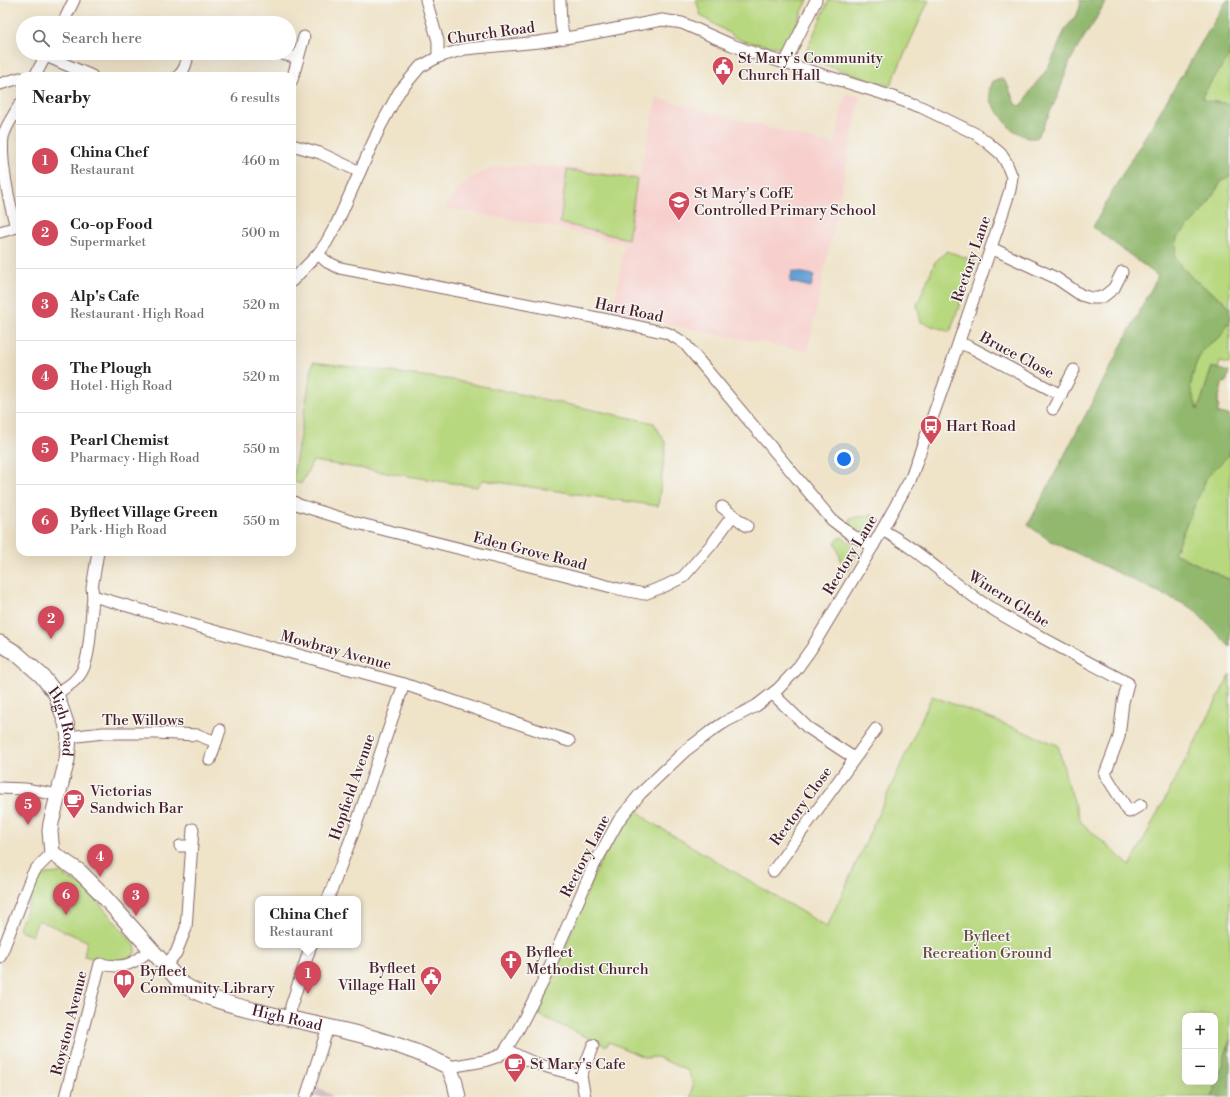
<!DOCTYPE html>
<meta charset="utf-8">
<style>
:root{--surface:#fff;--page:#f6f6f6;--text:#202124;--muted:#757577;--line:#e0e0e0;--accent:#d1495b}
body{margin:0;font-family:"Libre Bodoni",serif;background:var(--page);color:var(--text)}
.controls{position:absolute;right:12px;bottom:12px;display:grid;overflow:hidden;border-radius:8px;box-shadow:0 4px 16px #0002}
.controls button{width:36px;height:36px;display:grid;place-items:center;padding:0;border:0;border-bottom:1px solid var(--line);background:var(--surface);color:var(--text);font:20px sans-serif}
.you{position:absolute;left:844px;top:459px;width:14px;height:14px;margin:-10px;border:3px solid #fff;border-radius:50%;background:#1a73e8;box-shadow:0 0 0 6px #1a73e833}
.badge{display:grid;place-items:center;width:26px;height:26px;border-radius:50%;background:var(--accent);color:#fff;font-size:13px;font-weight:700}
.pin{position:absolute;translate:-50% -33px;filter:drop-shadow(0 1px 2px #0008)}
.pin::after{content:'';position:absolute;top:21px;width:14px;height:12px;background:inherit;clip-path:polygon(0 0,100% 0,50% 100%)}
.popup{position:absolute;left:255px;top:896px;width:106px;height:52px;box-sizing:border-box;display:grid;place-content:center;border-radius:8px;background:var(--surface);filter:drop-shadow(0 1px 3px #0005);font-size:13px;white-space:nowrap;color:var(--muted)}
.popup b{font-size:15px;color:var(--text)}
.popup::after{content:'';position:absolute;left:50%;top:100%;margin-left:-8px;border:8px solid transparent;border-top-color:var(--surface)}
.list{margin:0;padding:0;list-style:none}
h2{display:flex;justify-content:space-between;align-items:center;height:52px;margin:0;padding:0 16px;font-size:17px}
h2 small{font-size:13px;font-weight:400;color:var(--muted)}
.list li{display:grid;grid-template-columns:26px 1fr auto;gap:12px;align-items:center;box-sizing:border-box;height:72px;padding:0 16px;border-top:1px solid var(--line)}
.list b{display:block;font-size:15px;white-space:nowrap}
.list p{margin:0;font-size:13px;white-space:nowrap;color:var(--muted)}
.list em{font-size:13px;font-style:normal;color:var(--muted)}
.icon{flex:none;width:22px;height:22px;fill:none;stroke:currentColor;stroke-width:2;stroke-linecap:round;stroke-linejoin:round}
.map{position:relative;flex:none;width:1230px;height:1097px;overflow:hidden}
.search{position:absolute;background:var(--surface);box-shadow:0 4px 16px #0002;left:16px;top:16px;width:280px;height:44px;display:flex;align-items:center;gap:10px;box-sizing:border-box;padding:0 14px;border-radius:22px;color:var(--muted);font-size:15px}
.panel{position:absolute;background:var(--surface);box-shadow:0 4px 16px #0002;left:16px;top:72px;width:280px;height:484px;border-radius:12px}
.map>svg:first-child{display:block}
.built{fill:#f7d0cd}
.industrial{fill:#d2bec3}
.green{fill:#b8d87f;stroke:#817c55;fill-rule:evenodd}
.forest{fill:#92b86e;stroke:#6e6c4c}
.water{fill:#63a0d4;stroke:#566080}
.lines{fill:none;stroke-linecap:round;stroke-linejoin:round}
.street-casing{stroke:#846462;stroke-width:13}
.secondary-casing{stroke:#846462;stroke-width:17}
.street{stroke:#fff;stroke-width:11}
.secondary{stroke:#fff;stroke-width:15}
.labels{text-anchor:middle;stroke-width:3;stroke-linejoin:round;paint-order:stroke}
.street-label{font-size:15px;fill:#4a1f2b;stroke:#f6f6f2}
.poi-label{font-size:15px;fill:#4a1f2b;stroke:#f6f6f2;text-anchor:start}
.park-label{font-size:15px;fill:#664d40;stroke:#f6f6f2}
</style>
<div class="map">
<svg width="1230" height="1097" viewBox="0 0 1230 1097">
<rect width="100%" height="100%" fill="#f6f6f2"/>
<filter id="ink" filterUnits="userSpaceOnUse"><feTurbulence type="fractalNoise" baseFrequency=".025" numOctaves="2"/><feDisplacementMap in="SourceGraphic" scale="8" xChannelSelector="R" yChannelSelector="G"/><feConvolveMatrix kernelMatrix="1 2 1 2 8 2 1 2 1" color-interpolation-filters="sRGB"/></filter>
<filter id="wash" filterUnits="userSpaceOnUse"><feTurbulence type="fractalNoise" baseFrequency=".012" numOctaves="4" result="noise"/><feDisplacementMap in="SourceGraphic" scale="16" xChannelSelector="R" yChannelSelector="G"/><feGaussianBlur stdDeviation="0.9" result="paint"/><feColorMatrix in="noise" values="0 0 0 0 0 0 0 0 0 0 0 0 0 0 0 0 0 1.4 0 .05"/><feComposite in="paint" operator="in"/></filter>
<g filter="url(#wash)">
<rect width="100%" height="100%" fill="#efe3c8"/>
<path class="built" d="M846 93 860 97 808 351 705 332 611 311 615 301 624 244 558 228 445 208 456 191 470 178 498 166 564 167 639 176 657 98 834 145Z"/>
<path class="industrial" d="M318 1087 334 1097H314Z"/>
<g class="green">
<path d="M696 0H808L784 48 742 41 701 16Z"/>
<path d="M829 0H929L890 86 803 58Z"/>
<path d="M1230 55V104L1207 101 1202 97 1205 91Z"/>
<path d="M567 170 637 179 628 239 560 223Z"/>
<path d="M1230 175V309L1224 301 1193 279 1180 265 1175 257 1177 238 1209 202 1221 182Z"/>
<path d="M947 251 975 261 950 332 921 322 917 305 935 262Z"/>
<path d="M1227 322 1230 324V361L1229 364 1220 362 1218 369 1212 367 1198 411 1190 387 1195 366 1202 351 1209 344 1219 338 1224 331Z"/>
<path d="M313 362 454 380 654 423 666 444 658 506 483 480 477 487 313 461 301 484 292 481Z"/>
<path d="M1230 449V580L1174 553 1207 477 1229 455Z"/>
<path d="M873 515 876 521C873 529 871 533 862 534L851 528 850 518Z"/>
<path d="M841 537C861 549 859 552 848 571L845 572 835 542Z"/>
<path d="M1230 674V1040L1212 1097H691L693 1084 688 1071 657 1057 646 1058 609 1042 606 1046 535 1013 556 971 592 880 605 853 634 807 649 821 827 927 932 696 1058 745 1066 777 1081 822 1130 866C1163 801 1198 739 1230 674ZM1185 1016H1215V1082H1185Z"/>
<path d="M60 873 87 889 135 945 136 951 132 957C115 963 101 960 84 956L87 941 38 920 32 936 18 930 27 909 37 878 48 874Z"/>
</g>
<g class="forest">
<path d="M1080 0H1106L1092 26 1084 37 1070 61 1058 95 1042 129 1036 138H1027L1010 128 992 103 989 91 993 81 1002 79 1007 83 1015 104 1020 106C1027 101 1027 96 1032 89 1035 83 1041 78 1045 72 1054 59 1058 44 1065 30 1070 21 1083 11 1080 0Z"/>
<path d="M1227 0H1230V55L1205 91 1202 97 1207 101 1230 104V175L1221 182 1203 211 1177 238 1175 257 1180 265 1193 279 1224 301 1230 309V324L1227 323 1224 331 1219 338 1209 344 1202 351 1195 366 1190 387 1198 410 1212 367 1229 372 1226 383 1223 382 1217 405 1219 406 1217 413 1230 415V449L1229 455 1207 477 1174 553 1230 580V647L1192 608 1049 540 1028 525 1158 276 1093 227 1113 190Z"/>
<path d="M1230 1040V1097H1212Z"/>
</g>
<path class="water" d="M792 271 814 275 811 287 790 282Z"/>
</g>
<g filter="url(#ink)">
<g class="lines">
<g class="street-casing">
<g id="street">
<path d="M426 0 438 41V57"/>
<path d="M560 0 561 24 564 38"/>
<path d="M63 23 74 0"/>
<path d="M285 55 298 58"/>
<path d="M46 56 92 76"/>
<path d="M785 63 816 0"/>
<path d="M35 76 47 53"/>
<path d="M178 76C185 71 187 62 188 53"/>
<path d="M292 80 304 37"/>
<path d="M0 84 20 78"/>
<path d="M292 145 320 153 360 172"/>
<path d="M16 227C9 201 0 164 3 137 6 125 15 114 20 104"/>
<path d="M0 232 20 226"/>
<path d="M991 248 1056 278 1081 295 1091 298H1098L1104 296 1114 288 1122 272"/>
<path d="M318 254 327 262 340 268 618 322 667 333 678 339 685 344 832 520 853 536 873 546"/>
<path d="M292 281 318 254 326 243 337 223 380 127 399 92 420 67 438 57 465 49 539 42 584 35 662 20 682 23 732 45 759 55 884 94 921 107 976 134 988 143 1001 154 1006 162 1012 177 1010 190 1001 218 954 356 911 478 873 546 811 649 796 670 778 689 756 706 725 722 710 732 685 751 640 794 619 820 593 867 543 982 518 1030 506 1049 503 1053 496 1057 484 1061 449 1067"/>
<path d="M959 343 970 347 1061 395"/>
<path d="M1053 409 1074 370"/>
<path d="M292 501 299 505 357 523 554 572 619 589 644 594 665 586 683 577 712 544 733 515"/>
<path d="M722 507 747 526"/>
<path d="M882 530C920 550 950 582 986 605 1032 634 1081 658 1128 683L1123 702 1119 737 1105 774 1129 812 1141 805"/>
<path d="M93 596 270 647 404 684 569 741"/>
<path d="M56 694C66 687 78 681 83 669 91 653 91 615 93 596L92 588 98 552"/>
<path d="M773 694 807 727 854 758"/>
<path d="M69 737 103 733H155L198 735 216 742"/>
<path d="M210 760 220 730"/>
<path d="M0 788 25 789 59 795"/>
<path d="M180 846H192"/>
<path d="M773 871 876 729"/>
<path d="M328 899 355 828 404 684"/>
<path d="M0 957 32 875 36 869 52 853"/>
<path d="M165 966 176 953 186 928 193 829"/>
<path d="M290 1019 291 1006 311 945"/>
<path d="M506 1049C530 1064 554 1069 581 1076"/>
<path d="M65 1097 100 964C124 969 133 965 151 949"/>
<path d="M306 1097 328 1027"/>
<path d="M585 1097 581 1076 593 1045"/>
</g>
</g>
<g class="secondary-casing">
<g id="secondary">
<path id="s1" d="M0 643 16 653 42 676 56 694 66 723 69 737 67 760 51 823 50 831 52 853 80 872 99 891 182 984C208 1000 236 1006 265 1013 327 1028 393 1037 449 1067L455 1083 458 1097"/>
</g>
</g>
<use href="#street" class="street"/>
<use href="#secondary" class="secondary"/>
</g>
</g>
<defs>
<g id="civic-pin" transform="scale(1.15)"><path d="M0 17L-7.5 6A9.5 9.5 0 1 1 7.5 6Z" fill="#d1495b" stroke="#f6f6f2"/><path d="M-.6-6.5H3V-4.5H.6V-3L4-1V1h2V6H-6V1h2V-1L-.6-3ZM-1.2 2.5V6h2.4V2.5Z" fill="#fff"/></g>
<g id="school-pin" transform="scale(1.15)"><path d="M0 17L-7.5 6A9.5 9.5 0 1 1 7.5 6Z" fill="#d1495b" stroke="#f6f6f2"/><path d="M0-5L7-2L0 1L-7-2ZM-4 1L0 2.5L4 1V4Q0 6-4 4Z" fill="#fff"/></g>
<g id="bus-pin" transform="scale(1.15)"><path d="M0 17L-7.5 6A9.5 9.5 0 1 1 7.5 6Z" fill="#d1495b" stroke="#f6f6f2"/><path d="M-5-6H5V4H4V6H2V4H-2V6H-4V4H-5ZM-3.5-4V0h7V-4ZM-3.5 1.2v1.5H-2V1.2ZM2 1.2v1.5H3.5V1.2Z" fill="#fff"/></g>
<g id="cafe-pin" transform="scale(1.15)"><path d="M0 17L-7.5 6A9.5 9.5 0 1 1 7.5 6Z" fill="#d1495b" stroke="#f6f6f2"/><path d="M-5.5-4.5H6V0H3Q3 3.5 0 3.5H-2.5Q-5.5 3.5-5.5 0ZM3-3.2v2h1.7v-2ZM-6 4.5H4V6H-6Z" fill="#fff"/></g>
<g id="church-pin" transform="scale(1.15)"><path d="M0 17L-7.5 6A9.5 9.5 0 1 1 7.5 6Z" fill="#d1495b" stroke="#f6f6f2"/><path d="M-1.2-6h2.4v3.5h3.3v2.4h-3.3V6h-2.4V-.1h-3.3v-2.4h3.3Z" fill="#fff"/></g>
<g id="library-pin" transform="scale(1.15)"><path d="M0 17L-7.5 6A9.5 9.5 0 1 1 7.5 6Z" fill="#d1495b" stroke="#f6f6f2"/><path d="M-6-4Q-3-5.5-.7-3.5V5Q-3 3-6 4ZM6-4Q3-5.5 .7-3.5V5Q3 3 6 4Z" fill="#fff"/></g>
</defs>
<g fill-rule="evenodd">
<use href="#civic-pin" x="723" y="67"/>
<use href="#school-pin" x="679" y="202"/>
<use href="#bus-pin" x="931" y="426"/>
<use href="#cafe-pin" x="74" y="800"/>
<use href="#church-pin" x="511" y="961"/>
<use href="#civic-pin" x="431" y="977"/>
<use href="#library-pin" x="124" y="980"/>
<use href="#cafe-pin" x="515" y="1064"/>
</g>
<g class="labels">
<g class="street-label">
<text transform="translate(491 33) rotate(-8)" y="5">Church Road</text>
<text transform="translate(971 259) rotate(-71)" y="5">Rectory Lane</text>
<text transform="translate(629 310) rotate(12)" y="5">Hart Road</text>
<text transform="translate(1017 355) rotate(28)" y="5">Bruce Close</text>
<text transform="translate(530 551) rotate(14)" y="5">Eden Grove Road</text>
<text transform="translate(850 555) rotate(-59)" y="5">Rectory Lane</text>
<text transform="translate(1009 599) rotate(32)" y="5">Winern Glebe</text>
<text transform="translate(336 650) rotate(15)" y="5">Mowbray Avenue</text>
<text x="143" y="725">The Willows</text>
<text dy="5" stroke="none"><textPath href="#s1" startOffset="105">High Road</textPath></text>
<text transform="translate(352 787) rotate(-71)" y="5">Hopfield Avenue</text>
<text transform="translate(801 806) rotate(-54)" y="5">Rectory Close</text>
<text transform="translate(585 856) rotate(-63)" y="5">Rectory Lane</text>
<text dy="5" stroke="none"><textPath href="#s1" startOffset="536">High Road</textPath></text>
<text transform="translate(69 1023) rotate(-76)" y="5">Royston Avenue</text>
</g>
<g class="poi-label">
<text x="738" y="63">St Mary's Community<tspan x="738" dy="17">Church Hall</tspan></text>
<text x="694" y="198">St Mary's CofE<tspan x="694" dy="17">Controlled Primary School</tspan></text>
<text x="946" y="431">Hart Road</text>
<text x="90" y="796">Victorias<tspan x="90" dy="17">Sandwich Bar</tspan></text>
<text x="526" y="957">Byfleet<tspan x="526" dy="17">Methodist Church</tspan></text>
<text x="416" y="973" text-anchor="end">Byfleet<tspan x="416" dy="17">Village Hall</tspan></text>
<text x="140" y="976">Byfleet<tspan x="140" dy="17">Community Library</tspan></text>
<text x="530" y="1069">St Mary's Cafe</text>
</g>
<g class="park-label">
<text x="987" y="941">Byfleet<tspan x="987" dy="17">Recreation Ground</tspan></text>
</g>
</g>
</svg>
<div class="controls">
<button>+</button>
<button>−</button>
</div>
<div class="you"></div>
<div class="pin badge" style="left:308px;top:994px">1</div>
<div class="popup"><b>China Chef</b>Restaurant</div>
<div class="pin badge" style="left:51px;top:639px">2</div>
<div class="pin badge" style="left:136px;top:916px">3</div>
<div class="pin badge" style="left:100px;top:877px">4</div>
<div class="pin badge" style="left:28px;top:825px">5</div>
<div class="pin badge" style="left:66px;top:915px">6</div>
<div class="search"><svg class="icon" aria-label="search" viewBox="0 0 24 24"><circle cx="10" cy="10" r="6"/><path d="M15 15l6 6"/></svg>Search here</div>
<section class="panel">
<h2>Nearby<small>6 results</small></h2>
<ul class="list">
<li><span class="badge">1</span><div><b>China Chef</b><p>Restaurant</p></div><em>460 m</em></li>
<li><span class="badge">2</span><div><b>Co-op Food</b><p>Supermarket</p></div><em>500 m</em></li>
<li><span class="badge">3</span><div><b>Alp's Cafe</b><p>Restaurant · High Road</p></div><em>520 m</em></li>
<li><span class="badge">4</span><div><b>The Plough</b><p>Hotel · High Road</p></div><em>520 m</em></li>
<li><span class="badge">5</span><div><b>Pearl Chemist</b><p>Pharmacy · High Road</p></div><em>550 m</em></li>
<li><span class="badge">6</span><div><b>Byfleet Village Green</b><p>Park · High Road</p></div><em>550 m</em></li>
</ul>
</section>
</div>
